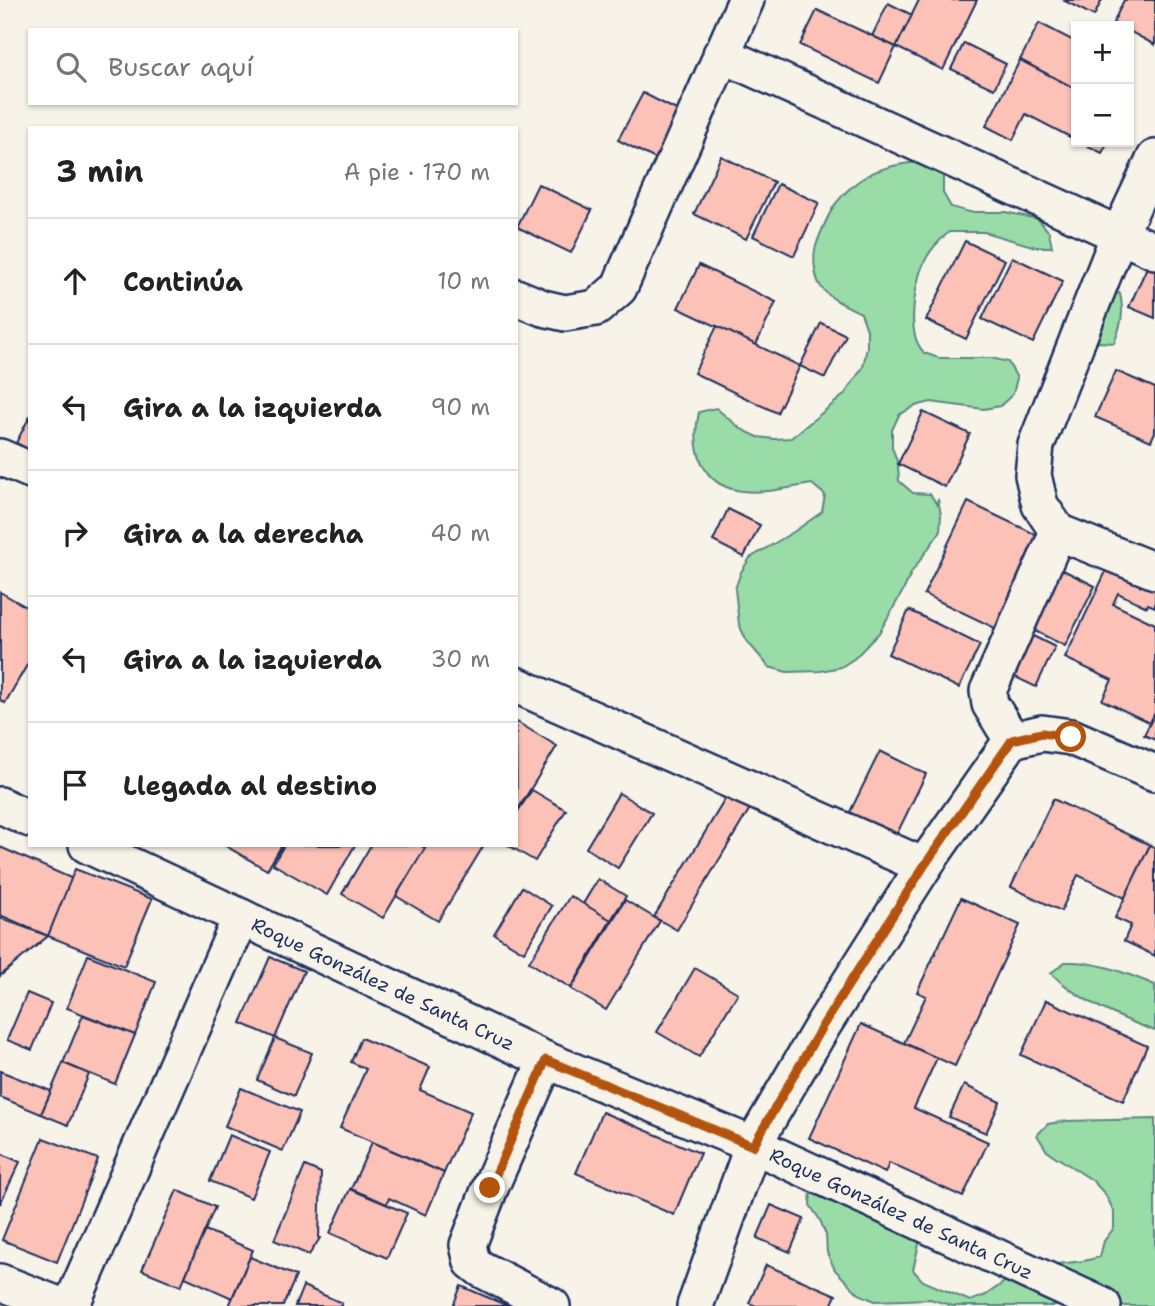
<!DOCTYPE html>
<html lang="es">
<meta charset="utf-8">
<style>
:root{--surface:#fff;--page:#f2f2f2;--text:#222;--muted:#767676;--line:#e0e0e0}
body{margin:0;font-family:"Shantell Sans",sans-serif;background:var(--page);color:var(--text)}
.controls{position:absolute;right:21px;top:21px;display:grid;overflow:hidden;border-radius:0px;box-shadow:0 2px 5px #0004}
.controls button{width:63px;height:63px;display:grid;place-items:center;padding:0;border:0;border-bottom:2px solid var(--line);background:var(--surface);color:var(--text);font:35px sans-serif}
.stop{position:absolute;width:21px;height:21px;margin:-16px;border:5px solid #b45309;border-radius:50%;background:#fff}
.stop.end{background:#b45309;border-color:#fff;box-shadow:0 2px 7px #0008}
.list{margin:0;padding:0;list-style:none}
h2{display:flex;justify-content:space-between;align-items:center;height:91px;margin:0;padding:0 28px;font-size:30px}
h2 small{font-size:23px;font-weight:400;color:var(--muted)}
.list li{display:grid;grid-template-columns:46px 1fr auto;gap:21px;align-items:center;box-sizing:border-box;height:126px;padding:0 28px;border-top:2px solid var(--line)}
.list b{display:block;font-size:26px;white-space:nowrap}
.list em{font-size:23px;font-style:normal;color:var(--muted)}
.icon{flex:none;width:38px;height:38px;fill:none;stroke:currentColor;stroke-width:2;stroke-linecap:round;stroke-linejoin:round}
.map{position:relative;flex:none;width:1155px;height:1306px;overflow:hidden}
.search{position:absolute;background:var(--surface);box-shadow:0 2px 5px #0004;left:28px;top:28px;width:490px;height:77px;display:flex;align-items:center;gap:18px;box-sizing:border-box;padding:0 24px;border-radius:0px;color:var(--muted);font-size:26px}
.panel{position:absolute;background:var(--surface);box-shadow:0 2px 5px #0004;left:28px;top:126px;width:490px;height:721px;border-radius:0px}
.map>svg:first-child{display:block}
.green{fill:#9adca7;stroke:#5a8682;stroke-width:2}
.building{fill:#fcc1b7;stroke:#1b2f5e;stroke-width:2}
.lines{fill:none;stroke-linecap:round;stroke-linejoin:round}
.minor-casing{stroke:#1b2f5e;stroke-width:40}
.minor{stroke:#f7f3e8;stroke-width:35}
.route{stroke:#b45309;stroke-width:9}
.labels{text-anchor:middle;stroke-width:7;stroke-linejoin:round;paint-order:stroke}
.street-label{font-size:19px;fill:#1b2f5e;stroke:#f7f3e8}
</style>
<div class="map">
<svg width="1155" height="1306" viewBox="0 0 1155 1306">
<rect width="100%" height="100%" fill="#f7f3e8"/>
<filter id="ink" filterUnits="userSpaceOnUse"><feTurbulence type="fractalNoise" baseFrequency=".0143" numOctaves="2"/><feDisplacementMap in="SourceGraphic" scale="14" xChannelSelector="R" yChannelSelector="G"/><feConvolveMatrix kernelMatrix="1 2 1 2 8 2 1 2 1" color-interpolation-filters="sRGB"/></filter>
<g filter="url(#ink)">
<g class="green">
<path d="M933 161 943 175V193L951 207 969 212H1005L1038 219 1049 232 1052 247H1036L984 232H949C941 239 932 247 927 257 916 275 909 318 916 339 917 343 921 349 924 353L939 358H991L1008 362 1017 378 1013 394 1000 406 984 409 931 402 915 406 899 415 892 430V447L898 464 899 481 913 493 930 494 937 504 938 499 941 515 940 532 911 573 904 589 879 633 855 658 841 667 821 671 787 672 769 667 746 640 739 624 735 589 741 572 750 558 795 531 822 512 825 495 812 484C790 487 765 494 742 491 700 486 691 447 699 412L716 408 741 429 758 437 774 439 791 438 844 395 863 367 867 347V330L861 313C847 306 831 300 821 287 815 278 813 261 815 250 817 240 830 210 837 202 844 193 856 182 865 177 884 165 911 162 933 161Z"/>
<path d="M1120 293C1124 313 1122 323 1114 343L1098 342 1096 345 1090 328 1103 297Z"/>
<path d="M1065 962C1099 961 1125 973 1155 985V1031C1118 1017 1079 1001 1051 973Z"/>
<path d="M1155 1119V1306H953L930 1299 875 1301 859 1294 835 1270 827 1253 826 1235 820 1220 810 1205 811 1188 921 1235 913 1270 923 1281 970 1301 986 1295 1014 1275 1030 1267 1084 1261 1100 1257 1104 1241 1114 1228V1211L1105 1194 1092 1180 1047 1151 1037 1135 1048 1124 1066 1121Z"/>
</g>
<g class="building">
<path d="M919 0H977L943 70 896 47Z"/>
<path d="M1063 0H1102L1094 16Z"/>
<path d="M1124 0H1155V45L1129 31V26H1119L1113 23Z"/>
<path d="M888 3 912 15 896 47 872 36Z"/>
<path d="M817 10 896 47 879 83 800 45Z"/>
<path d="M1039 23 1076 42V89L1020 60Z"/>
<path d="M964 43 1006 64 994 89 951 69Z"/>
<path d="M1020 60 1076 89V140L1026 114 1013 140 986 126Z"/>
<path d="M643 93 692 118 667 165 618 140Z"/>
<path d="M1080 142H1108L1102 153Z"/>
<path d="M721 156 774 182 746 239 694 214Z"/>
<path d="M538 184 592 210 571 253 517 227Z"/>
<path d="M778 184 819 203 794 256 753 236Z"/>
<path d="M965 241 1005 260 966 339 926 320Z"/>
<path d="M1152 256 1155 257V318L1129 307Z"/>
<path d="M1012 257 1063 281 1033 343 982 319Z"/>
<path d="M699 265 776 302 756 345 678 308Z"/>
<path d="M821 323 846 335 825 378 800 366Z"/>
<path d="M717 326 800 366 777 413 694 373Z"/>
<path d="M1116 371 1155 388V432L1151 441 1095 417Z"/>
<path d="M923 412 970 434 945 487 898 464Z"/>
<path d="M30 416V450L16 443Z"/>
<path d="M968 502 1043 538 999 630 924 594Z"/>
<path d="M728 509 760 525 744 557 713 541Z"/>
<path d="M1055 566 1095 586 1065 646 1025 626Z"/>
<path d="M1108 567 1155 590V607L1148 604 1147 607 1118 593 1113 604 1155 624V713L1150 723 1102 700 1112 680 1065 658Z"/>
<path d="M0 592 30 609V660L5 703 0 700Z"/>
<path d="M909 610 980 645 959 688 888 654Z"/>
<path d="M1023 631 1055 647 1036 687 1003 671Z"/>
<path d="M1155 713V740L1144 735Z"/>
<path d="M517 722 557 746 517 811 516 724Z"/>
<path d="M880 751 926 774 894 840 847 818Z"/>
<path d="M532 790 566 810 535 861 508 845H516V814Z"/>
<path d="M730 791 752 805 677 930 654 917Z"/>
<path d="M619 793 652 813 618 868 586 848Z"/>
<path d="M1053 799 1150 845 1125 898 1078 875 1061 911 1011 887Z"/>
<path d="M224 845H282L267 870Z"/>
<path d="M284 845H355L327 895 273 864Z"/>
<path d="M371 845H420L425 848 383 918 342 894Z"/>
<path d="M427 845H484L438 921 396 896Z"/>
<path d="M1150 845 1155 848V956L1124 941 1131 925 1115 918Z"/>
<path d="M0 847 73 879 48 936 0 915Z"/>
<path d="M75 869 152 899 124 966 48 936Z"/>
<path d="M598 879 626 896 611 920 583 904Z"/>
<path d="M522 887 552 906 524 952 494 934Z"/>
<path d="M570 896 611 920 571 988 529 962Z"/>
<path d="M961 898 1020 925 955 1066 904 1043 926 996 917 992Z"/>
<path d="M625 900 660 921 606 1010 571 989Z"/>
<path d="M0 918 48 936 0 976Z"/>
<path d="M88 955 156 982 135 1035 67 1008Z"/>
<path d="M270 957 304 971 275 1038 241 1023Z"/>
<path d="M695 968 738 993 699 1057 657 1032Z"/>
<path d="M27 993 51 1003 32 1050 7 1040Z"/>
<path d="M1046 1000 1147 1046 1123 1101 1021 1055Z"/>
<path d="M83 1015 135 1035 115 1084 63 1063Z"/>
<path d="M861 1024 937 1058 914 1108 988 1142 963 1197 889 1163 885 1173 809 1138Z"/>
<path d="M275 1038 312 1053 294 1096 257 1080Z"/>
<path d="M361 1038 430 1067 420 1090 471 1112 444 1173 340 1128 366 1069 351 1062Z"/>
<path d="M63 1063 89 1074 68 1125 41 1114Z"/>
<path d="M0 1071 51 1091 41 1114 0 1097Z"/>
<path d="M964 1085 1000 1102 986 1133 949 1117Z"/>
<path d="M241 1088 300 1112 283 1151 225 1126Z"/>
<path d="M602 1112 700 1153 674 1215 576 1173Z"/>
<path d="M229 1135 270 1152 251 1198 210 1181Z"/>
<path d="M43 1138 98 1159 57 1262 2 1240Z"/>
<path d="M372 1142 444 1173 426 1215 389 1198 387 1204 351 1189Z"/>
<path d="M0 1153 20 1162 0 1204Z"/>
<path d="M305 1166 321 1173 319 1238H320L309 1255 274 1240Z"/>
<path d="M350 1189 407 1213 387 1258 330 1233Z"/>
<path d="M177 1190 215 1207 181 1286 142 1270Z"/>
<path d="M771 1205 804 1219 790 1252 757 1238Z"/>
<path d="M205 1230 253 1250 232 1298 185 1277Z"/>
<path d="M250 1257 296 1276 283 1306H229Z"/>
<path d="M766 1265 836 1295 831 1306H756L749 1303Z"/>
<path d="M303 1286 342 1303 341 1306H295Z"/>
<path d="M461 1286 508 1306H453Z"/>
</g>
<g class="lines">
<g class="minor-casing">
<g id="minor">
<path d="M721 54 1155 251"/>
<path d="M1155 158 1119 235 1036 445 1033 475 1040 505 1058 532 1155 571"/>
<path d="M516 297 543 308 565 313 596 308 619 288 746 0"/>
<path d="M0 457 30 470"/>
<path d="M516 685 924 866"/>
<path d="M1012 740 990 704 988 691 1058 532"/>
<path d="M0 805 30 819"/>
<path id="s1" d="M87 845 546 1060 753 1145 1103 1306"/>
<path d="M546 1060 490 1188 468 1245 472 1262 481 1269 552 1306"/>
<path d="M0 1282 61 1306"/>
<path d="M71 1306 241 917"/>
<path d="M695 1306 753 1145 823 1025 924 866 1012 740 1042 733 1071 737 1155 773"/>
</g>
</g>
<use href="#minor" class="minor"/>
</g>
</g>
<g class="lines" filter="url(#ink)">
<path class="route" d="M490 1188 546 1060 753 1146 823 1025 924 866 1012 740 1042 733 1071 737"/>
</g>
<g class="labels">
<g class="street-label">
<text dy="7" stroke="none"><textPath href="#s1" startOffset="327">Roque González de Santa Cruz</textPath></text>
<text dy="7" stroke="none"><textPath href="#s1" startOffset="894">Roque González de Santa Cruz</textPath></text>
</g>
</g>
</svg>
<div class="controls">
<button>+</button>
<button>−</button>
</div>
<div class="stop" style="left:1071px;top:737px"></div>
<div class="stop end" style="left:490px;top:1188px"></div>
<div class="search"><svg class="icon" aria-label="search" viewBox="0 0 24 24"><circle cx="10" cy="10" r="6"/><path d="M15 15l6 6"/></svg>Buscar aquí</div>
<section class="panel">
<h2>3 min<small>A pie · 170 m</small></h2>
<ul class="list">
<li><svg class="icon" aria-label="ahead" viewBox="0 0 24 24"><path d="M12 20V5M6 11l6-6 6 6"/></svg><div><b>Continúa</b></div><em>10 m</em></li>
<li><svg class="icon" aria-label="left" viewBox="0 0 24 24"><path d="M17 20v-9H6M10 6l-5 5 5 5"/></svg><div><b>Gira a la izquierda</b></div><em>90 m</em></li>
<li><svg class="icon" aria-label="right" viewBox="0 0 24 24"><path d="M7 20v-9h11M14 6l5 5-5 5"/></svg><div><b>Gira a la derecha</b></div><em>40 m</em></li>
<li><svg class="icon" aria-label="left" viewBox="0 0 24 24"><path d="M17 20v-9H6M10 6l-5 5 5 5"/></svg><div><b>Gira a la izquierda</b></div><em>30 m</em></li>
<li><svg class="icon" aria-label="arrive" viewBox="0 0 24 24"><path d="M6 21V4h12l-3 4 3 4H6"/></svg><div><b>Llegada al destino</b></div></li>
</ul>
</section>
</div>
